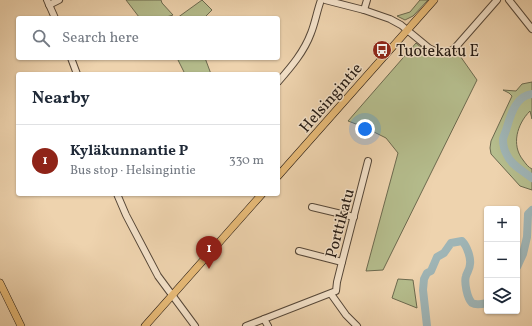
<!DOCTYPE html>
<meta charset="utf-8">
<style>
:root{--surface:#fff;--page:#f6f6f7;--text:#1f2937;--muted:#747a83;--line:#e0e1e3;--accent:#8f2418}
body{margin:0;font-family:Vollkorn,serif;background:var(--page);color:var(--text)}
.controls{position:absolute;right:12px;bottom:12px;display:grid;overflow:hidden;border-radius:4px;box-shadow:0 1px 3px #0004}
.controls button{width:36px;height:36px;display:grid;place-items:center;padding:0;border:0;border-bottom:1px solid var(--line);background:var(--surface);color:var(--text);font:20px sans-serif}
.you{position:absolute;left:365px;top:129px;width:14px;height:14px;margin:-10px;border:3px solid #fff;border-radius:50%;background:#1a73e8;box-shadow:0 0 0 6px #1a73e833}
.badge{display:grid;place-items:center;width:26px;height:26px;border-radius:50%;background:var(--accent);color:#fff;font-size:13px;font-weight:700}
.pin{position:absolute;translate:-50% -33px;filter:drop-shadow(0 1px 2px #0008)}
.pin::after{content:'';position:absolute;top:21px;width:14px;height:12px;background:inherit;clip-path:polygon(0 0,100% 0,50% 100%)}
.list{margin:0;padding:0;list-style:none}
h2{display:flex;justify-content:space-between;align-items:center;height:52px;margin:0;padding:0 16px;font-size:17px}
h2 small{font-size:13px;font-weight:400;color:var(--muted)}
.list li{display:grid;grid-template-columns:26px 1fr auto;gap:12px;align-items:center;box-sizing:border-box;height:72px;padding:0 16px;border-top:1px solid var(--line)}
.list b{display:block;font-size:15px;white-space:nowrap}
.list p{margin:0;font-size:13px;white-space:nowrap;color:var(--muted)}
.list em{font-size:13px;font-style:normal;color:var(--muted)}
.icon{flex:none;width:22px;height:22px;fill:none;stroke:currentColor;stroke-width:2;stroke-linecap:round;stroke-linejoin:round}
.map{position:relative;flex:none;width:532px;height:326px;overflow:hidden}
.search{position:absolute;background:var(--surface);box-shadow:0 1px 3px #0004;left:16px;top:16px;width:264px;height:44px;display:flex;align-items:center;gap:10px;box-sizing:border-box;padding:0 14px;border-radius:4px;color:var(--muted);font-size:15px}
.panel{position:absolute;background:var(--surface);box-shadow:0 1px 3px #0004;left:16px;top:72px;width:264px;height:124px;border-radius:4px}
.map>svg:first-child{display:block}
.green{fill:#b5bd8d;stroke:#6c6a4f}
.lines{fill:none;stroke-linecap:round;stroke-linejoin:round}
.river{stroke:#9fb5b6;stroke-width:8}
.minor-casing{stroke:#564738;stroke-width:8}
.major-casing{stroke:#231811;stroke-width:8}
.minor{stroke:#f4e2ca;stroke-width:6}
.major{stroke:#e7ba77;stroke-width:7}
.labels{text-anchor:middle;stroke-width:3;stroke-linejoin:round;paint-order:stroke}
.poi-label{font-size:16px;fill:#231811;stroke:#f4e2ca;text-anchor:start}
.street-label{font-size:16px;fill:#231811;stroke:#f4e2ca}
</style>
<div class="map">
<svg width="532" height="326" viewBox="0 0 532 326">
<rect width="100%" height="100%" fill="#eed3ae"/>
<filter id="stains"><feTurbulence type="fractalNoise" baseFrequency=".005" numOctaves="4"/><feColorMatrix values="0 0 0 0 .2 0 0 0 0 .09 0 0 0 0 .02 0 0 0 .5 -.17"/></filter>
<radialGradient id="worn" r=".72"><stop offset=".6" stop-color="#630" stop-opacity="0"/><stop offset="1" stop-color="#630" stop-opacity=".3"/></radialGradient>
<g class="green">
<path d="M126 0H161L162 3 173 15 163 18H138L139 17Z"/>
<path d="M202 0 212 10 204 18H177Z"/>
<path d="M420 0H428L413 16 405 20 397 16 410 12Z"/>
<path d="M416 43C425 51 436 59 449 56 452 56 455 54 458 53L477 80 383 270 366 271 398 153 386 138 364 127 348 121Z"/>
<path d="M177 58H205L211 74H185Z"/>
<path d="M532 82V119L530 111C517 124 511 145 523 160 526 164 528 167 532 169V190L520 186 491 154 490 148 491 141 512 96 509 93 503 90 516 91 522 84Z"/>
<path d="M398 279 413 280 417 308 392 298Z"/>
</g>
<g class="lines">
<g class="river">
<path d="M532 94C516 96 511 114 507 127 506 131 504 135 503 139 503 144 504 150 507 155 511 165 523 171 532 178"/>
<path d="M517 267 523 254 527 237 528 214 532 210"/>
<path d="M427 326 423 290 424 279 427 273 431 271 437 257 444 253 451 243 462 241C467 246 471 258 470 264 470 269 467 272 466 276 464 282 467 298 472 303 475 305 483 304 487 303"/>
</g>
<g class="minor-casing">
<g id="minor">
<path d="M47 0 55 18"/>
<path d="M325 0 364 10 390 19 401 25 429 48 435 51 441 52H448L454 49 497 0"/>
<path d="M509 0 532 29"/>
<path d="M49 5 59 0"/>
<path d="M364 10 367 0"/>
<path d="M71 58 77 74"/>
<path d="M278 82C291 67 304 52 311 33 315 23 317 11 321 0"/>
<path d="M117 194 126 215 158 276 195 326"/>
<path d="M312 207 354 217"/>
<path d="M299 251 342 262"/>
<path d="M331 294 346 315 357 326"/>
<path d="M264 319 268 326"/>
<path d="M246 326 336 291 337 282 342 262 368 161"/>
</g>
</g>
<g class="major-casing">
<g id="major">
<path d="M278 176 434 0"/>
<path d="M0 283 21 326"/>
<path d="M145 326 262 194"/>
</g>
</g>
<use href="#minor" class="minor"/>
<use href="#major" class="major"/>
</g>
<defs>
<g id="bus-disc" transform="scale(1)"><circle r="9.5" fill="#8f2418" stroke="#f4e2ca"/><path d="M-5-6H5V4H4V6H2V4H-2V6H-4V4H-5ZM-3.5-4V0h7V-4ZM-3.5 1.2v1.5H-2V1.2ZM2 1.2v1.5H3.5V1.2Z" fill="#fff"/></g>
</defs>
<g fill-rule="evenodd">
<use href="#bus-disc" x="382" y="50"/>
</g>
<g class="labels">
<g class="poi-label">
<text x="396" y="56">Tuotekatu E</text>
</g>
<g class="street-label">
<text transform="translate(330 97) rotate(-49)" y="6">Helsingintie</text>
<text transform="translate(339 223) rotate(-75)" y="6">Porttikatu</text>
</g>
</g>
<rect width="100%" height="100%" filter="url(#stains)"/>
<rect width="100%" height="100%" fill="url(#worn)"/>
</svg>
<div class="controls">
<button>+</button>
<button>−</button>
<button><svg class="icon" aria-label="layers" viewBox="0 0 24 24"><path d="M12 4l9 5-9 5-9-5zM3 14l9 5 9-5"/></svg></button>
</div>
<div class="you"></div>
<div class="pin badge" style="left:209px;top:269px">1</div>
<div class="search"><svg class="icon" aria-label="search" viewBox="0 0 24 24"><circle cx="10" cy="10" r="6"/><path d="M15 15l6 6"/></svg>Search here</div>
<section class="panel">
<h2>Nearby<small></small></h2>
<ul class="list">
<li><span class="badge">1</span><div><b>Kyläkunnantie P</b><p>Bus stop · Helsingintie</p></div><em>330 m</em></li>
</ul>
</section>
</div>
